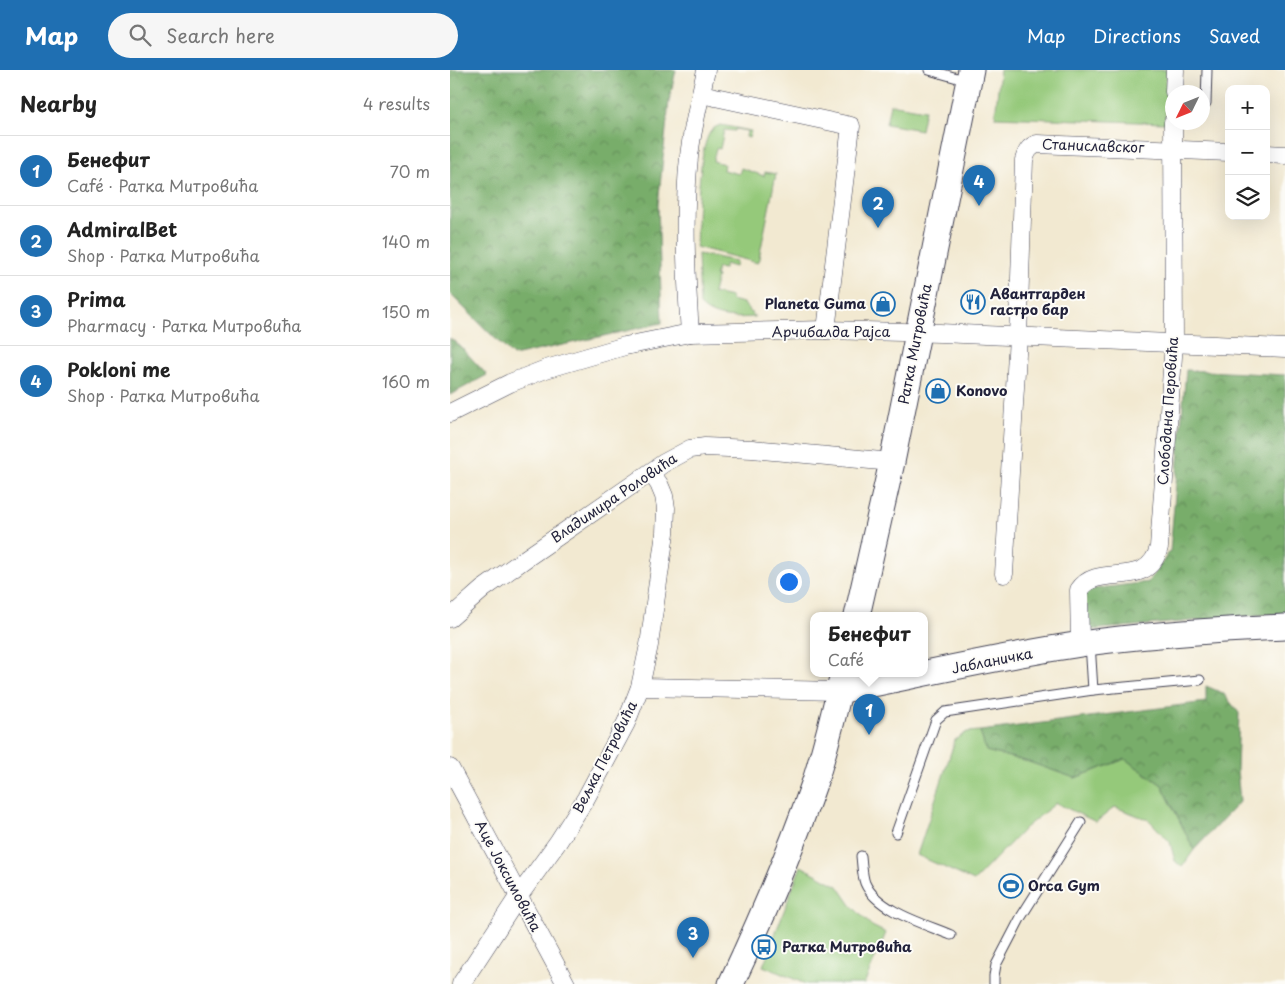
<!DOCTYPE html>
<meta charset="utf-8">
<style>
:root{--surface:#fff;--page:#f6f6f6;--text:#222;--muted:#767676;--line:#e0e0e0;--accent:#1f6fb2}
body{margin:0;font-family:"Playpen Sans",sans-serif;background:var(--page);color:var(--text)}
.controls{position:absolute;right:15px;top:15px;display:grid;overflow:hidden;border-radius:10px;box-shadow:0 5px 20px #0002}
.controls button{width:45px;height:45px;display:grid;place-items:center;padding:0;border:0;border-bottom:1px solid var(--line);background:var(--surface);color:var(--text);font:25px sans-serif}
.compass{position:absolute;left:715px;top:15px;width:45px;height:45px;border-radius:50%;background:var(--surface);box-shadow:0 5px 20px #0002;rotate:227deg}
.you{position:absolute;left:338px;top:511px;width:18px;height:18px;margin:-12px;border:4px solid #fff;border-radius:50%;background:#1a73e8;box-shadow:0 0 0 8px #1a73e833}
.badge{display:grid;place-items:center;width:32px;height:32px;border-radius:50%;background:var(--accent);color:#fff;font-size:16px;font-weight:700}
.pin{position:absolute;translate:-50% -41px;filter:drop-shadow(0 1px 2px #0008)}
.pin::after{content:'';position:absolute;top:26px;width:18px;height:15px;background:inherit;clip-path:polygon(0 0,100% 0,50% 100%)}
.popup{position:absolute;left:360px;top:542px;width:118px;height:65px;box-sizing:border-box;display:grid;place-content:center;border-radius:10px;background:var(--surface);filter:drop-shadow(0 1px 4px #0005);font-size:16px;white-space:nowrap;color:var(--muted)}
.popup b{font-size:19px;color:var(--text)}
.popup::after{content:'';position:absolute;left:50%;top:100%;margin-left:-10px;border:10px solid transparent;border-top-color:var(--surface)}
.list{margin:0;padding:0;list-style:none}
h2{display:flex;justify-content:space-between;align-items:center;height:65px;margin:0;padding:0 20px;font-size:21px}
h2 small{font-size:16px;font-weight:400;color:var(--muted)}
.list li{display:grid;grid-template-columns:32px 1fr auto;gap:15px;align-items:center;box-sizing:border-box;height:70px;padding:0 20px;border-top:1px solid var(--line)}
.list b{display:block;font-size:19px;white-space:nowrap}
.list p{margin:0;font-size:16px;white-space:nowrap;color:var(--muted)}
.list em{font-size:16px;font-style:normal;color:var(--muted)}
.icon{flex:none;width:28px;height:28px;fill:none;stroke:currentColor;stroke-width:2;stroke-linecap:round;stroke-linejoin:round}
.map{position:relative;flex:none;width:835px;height:914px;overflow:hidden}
header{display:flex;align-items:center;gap:30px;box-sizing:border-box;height:70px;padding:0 25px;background:var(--accent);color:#fff}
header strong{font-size:24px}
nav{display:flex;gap:28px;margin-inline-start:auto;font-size:18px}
.search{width:350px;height:45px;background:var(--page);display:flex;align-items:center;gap:12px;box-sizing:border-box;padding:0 18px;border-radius:28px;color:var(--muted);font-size:19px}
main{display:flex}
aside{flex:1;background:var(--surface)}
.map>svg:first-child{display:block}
.green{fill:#95c97a;stroke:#5c765a}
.forest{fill:url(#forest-crowns);stroke:#4d6852}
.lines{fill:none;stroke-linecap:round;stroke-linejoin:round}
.lane-casing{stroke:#414052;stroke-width:11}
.street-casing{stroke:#414052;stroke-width:19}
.secondary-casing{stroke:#414052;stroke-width:27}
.lane{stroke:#fff;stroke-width:9}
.street{stroke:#fff;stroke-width:18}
.secondary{stroke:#fff;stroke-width:25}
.labels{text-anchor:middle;stroke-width:4;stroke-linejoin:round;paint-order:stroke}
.street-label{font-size:14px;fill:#22223b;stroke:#fdfcf7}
.poi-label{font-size:14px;font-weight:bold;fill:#22223b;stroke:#fdfcf7;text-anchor:start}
</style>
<header>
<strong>Map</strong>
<div class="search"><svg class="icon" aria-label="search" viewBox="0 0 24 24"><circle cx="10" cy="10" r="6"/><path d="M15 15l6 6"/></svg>Search here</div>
<nav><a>Map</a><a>Directions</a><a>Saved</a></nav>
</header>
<main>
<aside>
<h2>Nearby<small>4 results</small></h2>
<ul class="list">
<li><span class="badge">1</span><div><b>Бенефит</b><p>Café · Ратка Митровића</p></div><em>70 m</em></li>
<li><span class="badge">2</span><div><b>AdmiralBet</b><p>Shop · Ратка Митровића</p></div><em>140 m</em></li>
<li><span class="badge">3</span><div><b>Prima</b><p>Pharmacy · Ратка Митровића</p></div><em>150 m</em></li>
<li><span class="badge">4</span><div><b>Pokloni me</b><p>Shop · Ратка Митровића</p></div><em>160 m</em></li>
</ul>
</aside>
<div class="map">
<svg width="835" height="914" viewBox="0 0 835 914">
<defs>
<pattern id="forest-crowns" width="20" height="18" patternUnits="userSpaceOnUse" patternTransform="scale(1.25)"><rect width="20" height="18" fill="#78ad6a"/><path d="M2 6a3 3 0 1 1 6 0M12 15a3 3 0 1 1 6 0" fill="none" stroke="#628c58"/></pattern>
</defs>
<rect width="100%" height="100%" fill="#fdfcf7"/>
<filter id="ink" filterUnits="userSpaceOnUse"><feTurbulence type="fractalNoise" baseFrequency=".02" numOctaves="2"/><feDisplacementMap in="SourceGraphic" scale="10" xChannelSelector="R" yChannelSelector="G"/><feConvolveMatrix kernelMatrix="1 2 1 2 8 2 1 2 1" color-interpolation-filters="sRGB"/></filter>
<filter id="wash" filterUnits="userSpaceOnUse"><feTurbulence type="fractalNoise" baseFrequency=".0096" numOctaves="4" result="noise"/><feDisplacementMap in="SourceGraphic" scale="20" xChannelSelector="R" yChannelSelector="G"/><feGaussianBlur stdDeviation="1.12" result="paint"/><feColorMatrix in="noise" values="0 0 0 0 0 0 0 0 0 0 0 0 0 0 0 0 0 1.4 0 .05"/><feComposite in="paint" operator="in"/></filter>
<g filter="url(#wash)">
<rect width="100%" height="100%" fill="#f2e9d1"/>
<g class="green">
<path d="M550 0H717L715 53 545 47Z"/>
<path d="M440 34 475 40 471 60 436 54Z"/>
<path d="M271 55 301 61 299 68 296 67 297 61 285 59V61L274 60 270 79 266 78 263 91 274 94 273 100 289 104 291 98 314 106 315 102 326 104 308 193 246 177C247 154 248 76 261 61 263 58 267 56 271 55Z"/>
<path d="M248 184 286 191 285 197 275 194 274 199 267 198 265 206H267L263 223 281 227V230L293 233 305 247C285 248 265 250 250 235Z"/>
<path d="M530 661 536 681 579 692 625 708 675 689 712 715 744 780 732 797 725 791 720 772 699 750 665 737 646 752 606 733 576 757 524 811 467 785 505 670 517 662Z"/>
<path d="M351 796 388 816 401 835 422 856 436 863 414 914H356L313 896Z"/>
</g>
<g class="forest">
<path d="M0 0H226L219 31 208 135 212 253 63 286 0 224Z"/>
<path d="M0 268 11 277 37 305 0 325Z"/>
<path d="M736 300 835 305V543L638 560 635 520 698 512 720 481Z"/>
<path d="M756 616 773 623 789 643 787 700 790 731 744 780 712 715 675 689 625 708 579 692 536 681 530 661 756 632Z"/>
</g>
</g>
<g filter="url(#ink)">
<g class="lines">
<g class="lane-casing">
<g id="lane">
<path d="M479 0 518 11"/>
<path d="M756 33 757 0"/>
<path d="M640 573 643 620"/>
<path d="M446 763 486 650 495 642 643 620 750 610"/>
<path d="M411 786C412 794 412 805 415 813 427 841 475 854 501 865"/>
<path d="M544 914V906L546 895 571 847 631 752"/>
</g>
</g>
<g class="street-casing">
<g id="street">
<path d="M724 22 725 0"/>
<path d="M251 24 401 56 376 260"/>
<path d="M816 84 835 85"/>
<path d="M240 263C236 204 233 145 239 87 242 58 250 29 256 0"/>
<path d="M0 343 60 313 96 299 175 276 240 263 376 260 490 263 835 278"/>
<path d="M554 504 568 267 574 90C577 81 579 77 587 74L779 82"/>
<path d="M0 548 33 519 75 489 214 393 240 379 255 377 302 379 442 392"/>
<path d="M630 574 629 520C648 491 698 522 709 477L724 273 723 52"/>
<path d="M190 617 389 621"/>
<path d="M0 698 116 914"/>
<path d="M11 914 68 827 108 772 136 728 176 653 190 617 199 575 215 463 216 438 214 426 209 414 201 403"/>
</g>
</g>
<g class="secondary-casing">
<g id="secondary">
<path d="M407 546 442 392 521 0"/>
<path d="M389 621C469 605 550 586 631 574 699 564 767 560 835 557"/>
<path d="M281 914C312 848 341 780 365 711 376 676 385 640 393 604"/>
</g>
</g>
<use href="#lane" class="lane"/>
<use href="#street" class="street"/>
<use href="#secondary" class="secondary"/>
</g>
</g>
<defs>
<g id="restaurant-ring" transform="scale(1.25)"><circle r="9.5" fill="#fdfcf7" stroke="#1f6fb2" stroke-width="1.5"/><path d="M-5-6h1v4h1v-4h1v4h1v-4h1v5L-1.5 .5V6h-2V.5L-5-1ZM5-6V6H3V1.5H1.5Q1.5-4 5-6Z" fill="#1f6fb2"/></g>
<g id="shop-ring" transform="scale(1.25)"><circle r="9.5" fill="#fdfcf7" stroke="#1f6fb2" stroke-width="1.5"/><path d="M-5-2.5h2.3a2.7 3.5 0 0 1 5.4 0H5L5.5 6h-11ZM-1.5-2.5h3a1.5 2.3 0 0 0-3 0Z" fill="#1f6fb2"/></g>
<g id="stadium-ring" transform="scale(1.25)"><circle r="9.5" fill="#fdfcf7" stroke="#1f6fb2" stroke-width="1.5"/><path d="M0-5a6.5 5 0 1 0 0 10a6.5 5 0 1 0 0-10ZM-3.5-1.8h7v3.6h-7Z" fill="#1f6fb2"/></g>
<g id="bus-ring" transform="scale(1.25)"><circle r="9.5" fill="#fdfcf7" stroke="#1f6fb2" stroke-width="1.5"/><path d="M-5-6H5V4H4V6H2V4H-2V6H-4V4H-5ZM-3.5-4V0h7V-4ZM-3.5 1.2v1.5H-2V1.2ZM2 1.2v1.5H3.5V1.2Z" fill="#1f6fb2"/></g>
</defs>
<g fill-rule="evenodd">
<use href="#restaurant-ring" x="523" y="232"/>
<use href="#shop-ring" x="433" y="234"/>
<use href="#shop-ring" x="488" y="321"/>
<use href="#stadium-ring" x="561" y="816"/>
<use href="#bus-ring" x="314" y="877"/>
</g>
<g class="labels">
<g class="street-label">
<text transform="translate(643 76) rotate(2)" y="5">Станиславског</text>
<text x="381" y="267">Арчибалда Рајса</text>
<text transform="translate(465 274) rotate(-79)" y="5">Ратка Митровића</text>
<text transform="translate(718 341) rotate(-86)" y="5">Слободана Перовића</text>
<text transform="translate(164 428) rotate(-34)" y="5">Владимира Роловића</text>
<text transform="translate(542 591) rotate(-11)" y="5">Јабланичка</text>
<text transform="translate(155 687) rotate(-63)" y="5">Вељка Петровића</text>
<text transform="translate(58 806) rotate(62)" y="5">Аце Јоксимовића</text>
</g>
<g class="poi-label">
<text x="540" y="229">Авантгарден<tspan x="540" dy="16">гастро бар</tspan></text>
<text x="416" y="239" text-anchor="end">Planeta Guma</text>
<text x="506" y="326">Konovo</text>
<text x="578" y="821">Orca Gym</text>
<text x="332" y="882">Ратка Митровића</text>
</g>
</g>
</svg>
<div class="controls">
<button>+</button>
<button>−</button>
<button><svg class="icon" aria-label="layers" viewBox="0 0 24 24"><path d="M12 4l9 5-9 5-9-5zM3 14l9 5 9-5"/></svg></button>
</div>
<svg class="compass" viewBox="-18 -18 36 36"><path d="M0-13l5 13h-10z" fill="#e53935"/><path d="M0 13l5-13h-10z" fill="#767676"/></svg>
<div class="you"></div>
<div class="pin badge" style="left:419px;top:665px">1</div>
<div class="popup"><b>Бенефит</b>Café</div>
<div class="pin badge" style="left:428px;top:158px">2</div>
<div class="pin badge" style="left:243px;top:888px">3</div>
<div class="pin badge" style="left:529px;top:136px">4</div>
</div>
</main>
